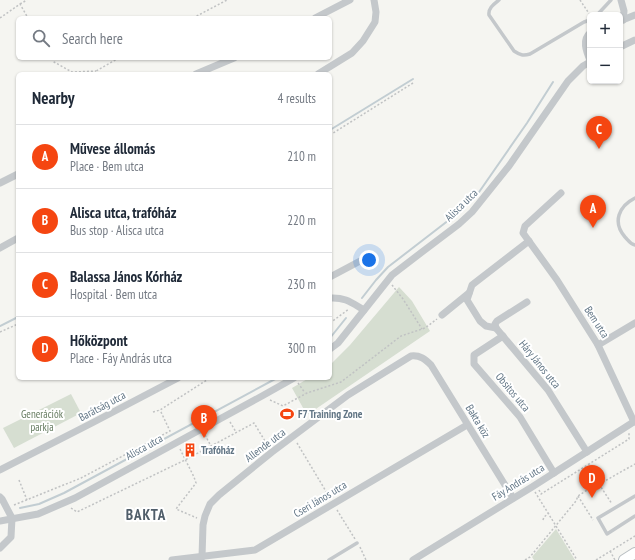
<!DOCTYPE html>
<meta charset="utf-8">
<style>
:root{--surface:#fff;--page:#f6f6f7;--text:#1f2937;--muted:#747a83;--line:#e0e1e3;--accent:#f54611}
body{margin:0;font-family:"PT Sans Narrow",sans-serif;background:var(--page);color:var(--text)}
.controls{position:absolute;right:12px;top:12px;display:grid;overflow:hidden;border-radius:6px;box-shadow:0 1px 3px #0004}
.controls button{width:36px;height:36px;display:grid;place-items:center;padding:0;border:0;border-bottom:1px solid var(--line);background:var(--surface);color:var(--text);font:20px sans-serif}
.you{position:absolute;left:369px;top:260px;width:14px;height:14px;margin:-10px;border:3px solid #fff;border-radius:50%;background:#1a73e8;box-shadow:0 0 0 6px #1a73e833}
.badge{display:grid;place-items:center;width:26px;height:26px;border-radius:50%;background:var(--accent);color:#fff;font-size:13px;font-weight:700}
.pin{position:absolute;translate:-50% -33px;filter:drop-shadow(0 1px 2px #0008)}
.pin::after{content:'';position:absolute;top:21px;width:14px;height:12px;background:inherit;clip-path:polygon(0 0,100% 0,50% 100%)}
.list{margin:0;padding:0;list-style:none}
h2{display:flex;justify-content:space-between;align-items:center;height:52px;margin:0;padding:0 16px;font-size:17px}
h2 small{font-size:13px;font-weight:400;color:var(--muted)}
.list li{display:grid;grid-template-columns:26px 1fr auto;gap:12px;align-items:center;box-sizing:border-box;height:64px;padding:0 16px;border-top:1px solid var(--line)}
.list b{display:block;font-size:15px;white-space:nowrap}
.list p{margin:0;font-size:13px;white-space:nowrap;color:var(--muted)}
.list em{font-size:13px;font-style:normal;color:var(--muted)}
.icon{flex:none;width:22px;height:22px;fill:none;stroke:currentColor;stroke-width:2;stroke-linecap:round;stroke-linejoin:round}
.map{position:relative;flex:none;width:635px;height:560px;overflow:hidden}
.search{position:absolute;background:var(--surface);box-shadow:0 1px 3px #0004;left:16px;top:16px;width:316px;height:44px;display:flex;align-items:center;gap:10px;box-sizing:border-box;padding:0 14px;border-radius:6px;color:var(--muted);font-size:15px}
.panel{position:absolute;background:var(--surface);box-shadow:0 1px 3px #0004;left:16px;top:72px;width:316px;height:308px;border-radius:6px}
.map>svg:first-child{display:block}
.green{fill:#d6ded1}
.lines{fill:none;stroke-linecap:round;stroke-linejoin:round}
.stream{stroke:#c2cdd2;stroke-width:2}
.secondary-casing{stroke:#b8bec2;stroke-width:12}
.path{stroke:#c0c2c3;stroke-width:1.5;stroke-dasharray:2 2;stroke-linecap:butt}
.lane{stroke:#c4c8cb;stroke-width:3.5}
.street{stroke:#c4c8cb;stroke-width:7}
.secondary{stroke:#fff;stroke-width:10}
.labels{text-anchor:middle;stroke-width:4;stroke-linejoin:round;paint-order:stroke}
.street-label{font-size:11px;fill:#617585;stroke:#fff}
.park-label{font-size:11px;fill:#667c61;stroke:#fff}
.poi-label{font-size:11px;font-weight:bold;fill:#617585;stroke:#fff;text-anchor:start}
.district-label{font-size:15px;font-weight:bold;letter-spacing:1px;fill:#505e6a;stroke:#fff}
</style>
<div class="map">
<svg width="635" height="560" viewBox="0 0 635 560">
<rect width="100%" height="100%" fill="#f5f5f1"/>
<g class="green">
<path d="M399 287 412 301 430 331 307 415 292 388 309 378H330V365L350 345Z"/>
<path d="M71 394 81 413 14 448 3 428Z"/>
<path d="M556 529 575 560H534L532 557Z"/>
</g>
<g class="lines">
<g class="stream">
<path d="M330 130 413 79"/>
<path d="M362 298 376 280 388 267 458 213 477 195 527 123 553 82"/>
<path d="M0 326 18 317"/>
<path d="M330 338 346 318"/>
<path d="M20 508 39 504 64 493 277 378"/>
</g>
<g class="secondary-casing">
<path id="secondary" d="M624 560 635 553"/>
</g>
<g class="path">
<path d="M580 0 590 15"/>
<path d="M20 4 27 0"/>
<path d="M0 18 20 4 28 18"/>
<path d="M193 18 227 0"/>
<path d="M52 58 54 62 72 72 96 71"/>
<path d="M98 74 96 71 119 58"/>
<path d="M330 135 413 83"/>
<path d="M392 285 403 299 422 329"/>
<path d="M330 323 349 309"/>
<path d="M0 332 18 324"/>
<path d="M298 383 305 393"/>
<path d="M270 400 283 406 307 393 341 382 401 336 425 328 437 319"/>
<path d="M153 412 160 410 210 378"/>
<path d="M230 422 236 432"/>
<path d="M205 435 211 446"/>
<path d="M297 443 330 498"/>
<path d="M180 449 194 477 196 483 176 509 197 518"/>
<path d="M19 480 27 500"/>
<path d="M599 484 612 504"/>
<path d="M539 490 541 494 629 439V433"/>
<path d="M535 492 577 560"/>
<path d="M578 496 593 520"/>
<path d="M14 505 81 478 170 431 160 410"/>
<path d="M71 508 77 512 185 460 254 423 268 446"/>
<path d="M337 510 355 539"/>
<path d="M543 520 544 517 549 513"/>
<path d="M360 547 366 560"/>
<path d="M610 551 615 560"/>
<path d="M525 560 530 557 576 501 578 496 595 485 603 482 635 464"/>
<path d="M596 560 635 536"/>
</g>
<g class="lane">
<path d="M499 0C494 4 488 8 489 15L514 51C520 55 523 56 530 54L584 22 590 20"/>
<path d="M597 15 611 0"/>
<path d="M635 198C619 206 612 222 625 237 628 240 630 244 635 245"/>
<path d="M635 496 598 518 607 534 635 516"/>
<path d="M329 560 357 543"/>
</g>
<g class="street">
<path d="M621 0 624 11 623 20"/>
<path d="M315 18 350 0"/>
<path d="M620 21 635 15"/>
<path d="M590 33C582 40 586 51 590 60"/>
<path d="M620 47 635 40"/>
<path d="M196 74 234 58"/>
<path d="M318 74 352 53 363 41 375 22 376 12 374 0"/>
<path d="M0 183 18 174"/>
<path d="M561 193 525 226 523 233 557 280 598 345 634 422"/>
<path d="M0 248 18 238"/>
<path d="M330 277 362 260"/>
<path d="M330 298C345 297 352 303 364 310"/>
<path d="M527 302 497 321 495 324 496 328 548 390 587 452"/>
<path d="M442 315 469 293"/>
<path d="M496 328 486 326 480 321 467 300 472 285 529 241"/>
<path d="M503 336 474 355V364L520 417 554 473"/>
<path d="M598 345 635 323"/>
<path d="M330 349 338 343 392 275 422 252 459 224 472 212 509 166 568 81 583 66 590 62"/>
<path d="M0 470 92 423 178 378"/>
<path d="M0 497 2 499 12 518 11 537 0 548"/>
<path d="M0 521 38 514 75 498 262 396 294 378"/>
<path d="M202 557 203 525 205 516 210 504 219 495 272 452 348 395 411 356C420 355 425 359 431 365L513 498"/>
<path d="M172 560 255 550 467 425"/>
<path d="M413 560 532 487 635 421"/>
</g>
<use href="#secondary" class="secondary"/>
</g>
<defs>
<g id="stadium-bare" transform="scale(1.08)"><path d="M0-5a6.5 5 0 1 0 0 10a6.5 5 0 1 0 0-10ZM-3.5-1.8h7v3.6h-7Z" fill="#f54611" stroke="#fff" stroke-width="2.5" paint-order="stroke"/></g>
<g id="building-bare" transform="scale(1.08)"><path d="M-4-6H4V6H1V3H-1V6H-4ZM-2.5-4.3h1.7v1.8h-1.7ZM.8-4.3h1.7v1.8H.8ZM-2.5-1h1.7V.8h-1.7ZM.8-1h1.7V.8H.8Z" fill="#f54611" stroke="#fff" stroke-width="2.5" paint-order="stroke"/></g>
</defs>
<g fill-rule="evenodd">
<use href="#stadium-bare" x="287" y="414"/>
<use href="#building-bare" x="190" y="450"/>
</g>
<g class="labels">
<g class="street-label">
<text transform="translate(461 205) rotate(-44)" y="4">Alisca utca</text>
<text transform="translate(597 322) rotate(57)" y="4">Bem utca</text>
<text transform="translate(540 364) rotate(51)" y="4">Háry János utca</text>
<text transform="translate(513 392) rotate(50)" y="4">Obsitos utca</text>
<text transform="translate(102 406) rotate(-28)" y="4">Barátság utca</text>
<text transform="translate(478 421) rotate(59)" y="4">Bakta köz</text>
<text transform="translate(265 445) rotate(-37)" y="4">Allende utca</text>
<text transform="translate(144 447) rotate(-29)" y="4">Alisca utca</text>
<text transform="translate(518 482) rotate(-32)" y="4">Fáy András utca</text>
<text transform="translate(320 499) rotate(-31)" y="4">Cseri János utca</text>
</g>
<g class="park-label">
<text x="42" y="418">Generációk<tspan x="42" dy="13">parkja</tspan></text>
</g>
<g class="poi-label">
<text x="298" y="418">F7 Training Zone</text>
<text x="201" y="454">Trafóház</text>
</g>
<g class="district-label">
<text x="146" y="520">BAKTA</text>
</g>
</g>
</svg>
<div class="controls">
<button>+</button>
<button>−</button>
</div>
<div class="you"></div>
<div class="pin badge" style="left:593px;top:228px">A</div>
<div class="pin badge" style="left:204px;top:438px">B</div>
<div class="pin badge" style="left:599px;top:149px">C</div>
<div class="pin badge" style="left:592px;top:498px">D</div>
<div class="search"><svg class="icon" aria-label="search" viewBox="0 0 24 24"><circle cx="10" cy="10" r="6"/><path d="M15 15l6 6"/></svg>Search here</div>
<section class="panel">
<h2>Nearby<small>4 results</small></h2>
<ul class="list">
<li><span class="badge">A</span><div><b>Művese állomás</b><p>Place · Bem utca</p></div><em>210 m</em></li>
<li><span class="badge">B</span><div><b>Alisca utca, trafóház</b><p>Bus stop · Alisca utca</p></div><em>220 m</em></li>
<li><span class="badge">C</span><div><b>Balassa János Kórház</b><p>Hospital · Bem utca</p></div><em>230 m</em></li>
<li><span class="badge">D</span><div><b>Hőközpont</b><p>Place · Fáy András utca</p></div><em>300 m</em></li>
</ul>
</section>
</div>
